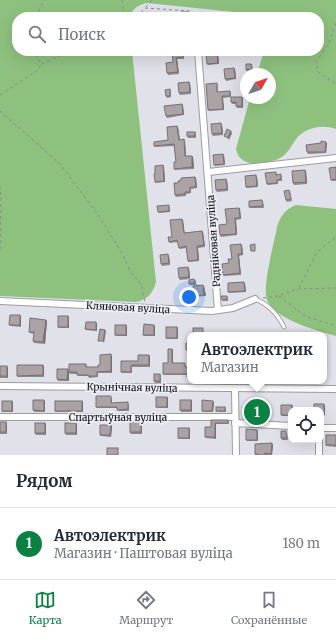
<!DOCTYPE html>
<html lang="ru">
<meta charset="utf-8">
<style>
:root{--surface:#fff;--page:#f6f6f7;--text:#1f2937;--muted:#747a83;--line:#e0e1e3;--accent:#0b8043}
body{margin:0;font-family:Merriweather,serif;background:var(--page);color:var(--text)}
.controls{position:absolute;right:12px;bottom:12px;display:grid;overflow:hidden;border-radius:8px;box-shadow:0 4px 16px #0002}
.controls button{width:36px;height:36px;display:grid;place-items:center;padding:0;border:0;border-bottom:1px solid var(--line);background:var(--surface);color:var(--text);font:20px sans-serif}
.compass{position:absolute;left:240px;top:68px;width:36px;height:36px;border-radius:50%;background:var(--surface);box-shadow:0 4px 16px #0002;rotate:50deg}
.you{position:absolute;left:189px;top:297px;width:14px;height:14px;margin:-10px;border:3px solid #fff;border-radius:50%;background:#1a73e8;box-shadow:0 0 0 6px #1a73e833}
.badge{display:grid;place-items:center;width:26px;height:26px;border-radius:50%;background:var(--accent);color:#fff;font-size:13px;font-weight:700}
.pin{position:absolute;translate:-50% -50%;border:2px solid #fff;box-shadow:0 1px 4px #0006}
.popup{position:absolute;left:187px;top:332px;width:140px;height:52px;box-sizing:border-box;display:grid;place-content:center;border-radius:8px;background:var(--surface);filter:drop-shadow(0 1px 3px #0005);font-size:13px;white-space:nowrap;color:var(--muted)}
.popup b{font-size:15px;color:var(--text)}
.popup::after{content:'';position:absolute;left:50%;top:100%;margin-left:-8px;border:8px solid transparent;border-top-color:var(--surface)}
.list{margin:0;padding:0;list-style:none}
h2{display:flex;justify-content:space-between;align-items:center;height:52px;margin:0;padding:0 16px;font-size:17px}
h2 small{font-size:13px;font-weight:400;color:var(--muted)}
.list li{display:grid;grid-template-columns:26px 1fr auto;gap:12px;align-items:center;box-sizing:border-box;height:72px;padding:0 16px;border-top:1px solid var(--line)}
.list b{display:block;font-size:15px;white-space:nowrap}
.list p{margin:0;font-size:13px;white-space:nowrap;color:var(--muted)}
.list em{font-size:13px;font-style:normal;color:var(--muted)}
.icon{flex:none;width:22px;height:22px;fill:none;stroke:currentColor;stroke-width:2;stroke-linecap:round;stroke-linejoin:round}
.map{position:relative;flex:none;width:336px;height:455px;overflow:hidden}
.search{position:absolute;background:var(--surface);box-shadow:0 4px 16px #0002;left:12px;right:12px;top:12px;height:44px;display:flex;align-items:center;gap:10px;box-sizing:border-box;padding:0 14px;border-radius:16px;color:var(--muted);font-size:15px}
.sheet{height:124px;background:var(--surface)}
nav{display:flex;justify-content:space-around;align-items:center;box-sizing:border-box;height:56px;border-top:1px solid var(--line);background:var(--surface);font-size:11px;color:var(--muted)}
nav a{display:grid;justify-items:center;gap:2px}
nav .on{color:var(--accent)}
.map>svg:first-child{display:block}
.forest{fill:#8ec17e}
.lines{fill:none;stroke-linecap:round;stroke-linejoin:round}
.lane-casing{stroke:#9b9ba2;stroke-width:5}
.street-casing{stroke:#9b9ba2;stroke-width:8}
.path{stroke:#8a8a90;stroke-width:1;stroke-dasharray:3 3;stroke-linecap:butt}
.lane{stroke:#fff;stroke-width:3}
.street{stroke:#fff;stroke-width:6}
.wall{fill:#928b8e}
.shaded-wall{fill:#777174}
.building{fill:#aaa2a5;stroke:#777174}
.labels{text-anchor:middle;stroke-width:3.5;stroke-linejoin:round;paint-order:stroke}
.street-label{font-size:10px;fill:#0f0f12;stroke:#edeef6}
</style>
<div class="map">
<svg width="336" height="455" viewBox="0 0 336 455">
<rect width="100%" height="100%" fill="#e0e1e9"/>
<g class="forest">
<path d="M0 0H336V129C322 124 305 128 296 139 291 146 288 154 280 158 275 161 268 162 262 163 250 164 239 163 236 149L250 98H270V74H257L264 51H319V17H253L244 13 147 3C138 5 133 8 129 17H17V51H132L156 282C153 293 147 300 136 302L0 296Z"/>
<path d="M296 205 336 209V336C318 331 274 319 267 300 262 286 274 244 277 227 280 217 285 209 296 205Z"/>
</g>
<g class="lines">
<g class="lane-casing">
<path id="lane" d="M255 299C268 304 278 315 284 327"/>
</g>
<g class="street-casing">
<g id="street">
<path d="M195 16V17"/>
<path d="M198 51 218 310"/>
<path d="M208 172 336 158"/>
<path d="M0 301 212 311 233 308 255 299"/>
<path d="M0 386 336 389"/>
<path d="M235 389 236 455"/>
<path d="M0 417H235"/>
<path d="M235 423 291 426"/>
<path d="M321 428H336"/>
<path d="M319 440V455"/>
</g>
</g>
<g class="path">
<path d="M122 0 124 17"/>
<path d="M146 7 152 0"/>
<path d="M36 17 44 0"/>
<path d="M137 17 145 8 191 11"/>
<path d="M336 23 329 43 316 62 318 72 336 84"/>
<path d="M42 64 71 51"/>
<path d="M0 95 38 70 41 64 34 51"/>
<path d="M0 111 60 164 97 213 123 255 130 271 141 284 145 302"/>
<path d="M0 186 1 202 0 251"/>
<path d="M299 288 317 252 336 237"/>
<path d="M279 296 305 316 336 326"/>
<path d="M263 298 278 296 298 289 336 288"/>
</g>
<use href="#lane" class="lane"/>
<use href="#street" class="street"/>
</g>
<g class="wall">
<path d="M172 51H184V59H177L179 74 168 75 167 73 173 62Z"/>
<path d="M218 54 219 64 208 65 207 64Z"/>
<path d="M251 64 252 65 253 70 247 71 246 70Z"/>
<path d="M234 68 235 69 236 79 226 81 225 79Z"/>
<path d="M189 82 190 83 191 94 180 95 179 93Z"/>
<path d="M218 84V92H231V97L223 98 224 110 209 111 208 110Z"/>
<path d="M170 89 171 91V97L167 98 166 96Z"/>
<path d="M243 98V108H237L236 106V104H232L231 102Z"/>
<path d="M182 104 183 106 184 115 167 118 166 116Z"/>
<path d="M221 123 222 125 223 135 213 136 212 134Z"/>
<path d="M178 127 180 140 185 141 186 156H192L193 157 194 169 175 170 174 169 176 162 174 146 155 147 154 146 168 140Z"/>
<path d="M195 132 196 133V138H188L187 136Z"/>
<path d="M321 143H327L326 153 308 154 307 152Z"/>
<path d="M224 155 225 165 215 166 214 165Z"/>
<path d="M163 165 164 167 165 182 156 183 155 182V173Z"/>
<path d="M336 167V181H332L331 180Z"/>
<path d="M305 170 306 171 307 184 294 185 293 183Z"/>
<path d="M276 172 277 175 282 176V181H278V184L268 185 267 184Z"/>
<path d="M195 177 196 178 197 188 191 189V193L186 194V196L176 197 175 195 178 183 181 180Z"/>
<path d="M257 177 258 187 247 188 246 187Z"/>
<path d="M227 180 228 191 217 192 216 190Z"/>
<path d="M290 191 292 201 287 202 286 200Z"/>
<path d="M263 201 264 208H250L249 207Z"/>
<path d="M170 207V212L159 213 158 212Z"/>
<path d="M239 208 240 209 241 219 236 220 237 235 221 237 220 235 227 224Z"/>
<path d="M183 220 184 233 202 231 203 232 205 247 198 248 199 261 189 262 188 261 186 248 180 249 179 248 178 242 170 243 169 242Z"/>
<path d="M242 245 243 255 239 256 241 275 224 276 223 275 229 263Z"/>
<path d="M169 256 170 265 162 266 161 264Z"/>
<path d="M189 268 190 279 180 280 179 278Z"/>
<path d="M194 279 196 281V285H190L189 284Z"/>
<path d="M244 282 245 284 246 292 229 293 228 292Z"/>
<path d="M203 285 204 286 206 296 195 297 194 296Z"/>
<path d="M191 296V300L184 301 183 300Z"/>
<path d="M227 296 228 297V301H223L222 300Z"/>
<path d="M21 316V327L11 326 9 325Z"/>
<path d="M68 316 69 318V328H59L58 327Z"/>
<path d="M46 320 47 321 45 344 34 343 33 341 34 334 30 333 29 332Z"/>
<path d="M96 322 97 324V331L86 330 85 329Z"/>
<path d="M154 325 155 326V336H144L143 335Z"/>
<path d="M127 326V336H116L115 335Z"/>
<path d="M177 327 178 329V339H167L166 338Z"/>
<path d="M172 349 173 350V363L186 365V367H190V379H188L187 377V375H164L163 374 168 363Z"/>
<path d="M149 355 150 356V367H132V373H122L121 372Z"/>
<path d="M112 356V373H98V377L89 378 88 376H78L77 374H70L69 372 87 365V367H98Z"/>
<path d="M0 366 8 368V378H0Z"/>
<path d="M44 366V377H18L17 376Z"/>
<path d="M69 371V381H58L57 379Z"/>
<path d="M160 374 161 376V383H155L154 381Z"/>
<path d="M112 398V403L129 404V411H118L117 408H97L96 407Z"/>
<path d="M168 398V408H157L156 407Z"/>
<path d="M44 400 45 402V412H34L33 410Z"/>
<path d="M191 400 192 401V412H181L180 410Z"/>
<path d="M13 402V412H3L2 411Z"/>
<path d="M83 402V412H56L55 411Z"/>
<path d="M214 402 213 412H203L202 411Z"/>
<path d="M264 403 265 404V414H248L247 413Z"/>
<path d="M292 405 293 406V410H291V416H282L281 415Z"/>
<path d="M225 407 226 409V412H217L216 411Z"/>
<path d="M211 420H228L229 422V424H216V439L206 438 205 437 211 427Z"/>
<path d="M0 422 7 423V434H0Z"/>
<path d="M141 422 142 423V434H131L130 432Z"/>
<path d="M76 423 77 424V435H66L65 433Z"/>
<path d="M46 424V435H36L35 433Z"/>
<path d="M111 425 112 426 111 437 101 436 100 435Z"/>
<path d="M189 428 190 429V439H179L178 438Z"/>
<path d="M257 430 258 431V441H247L246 440Z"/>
<path d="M287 433 288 440H282L281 438Z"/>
<path d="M336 435V447L327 446 326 445Z"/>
<path d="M301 440H312V442H302Z"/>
<path d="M273 445 272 455H255V454Z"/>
</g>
<g class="shaded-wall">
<path d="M217 52 218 54 219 64 218 63Z"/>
<path d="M176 58 177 59 179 74 178 72Z"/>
<path d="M234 68 235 69 236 79 235 78Z"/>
<path d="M189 82 190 83 191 94 190 92Z"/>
<path d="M222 96 223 98 224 110 223 109Z"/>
<path d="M242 97 243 98V108L242 106Z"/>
<path d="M182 104 183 106 184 115 183 114Z"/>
<path d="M221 123 222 125 223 135 222 133Z"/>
<path d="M177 126 178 127 180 141 179 140Z"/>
<path d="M231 131 232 133 229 140 228 138Z"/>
<path d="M184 139 185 141 186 158 185 156Z"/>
<path d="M326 142 327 143 326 153 325 152Z"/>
<path d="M223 154 224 155 225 165 224 164Z"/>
<path d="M192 156 193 157 194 169 192 167Z"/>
<path d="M163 165 164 167 165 182 164 181Z"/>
<path d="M305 170 306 171 307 184 306 182Z"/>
<path d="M256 175 257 177 258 187 257 186Z"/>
<path d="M195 177 196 178 197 188 196 187Z"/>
<path d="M226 179 227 180 228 191 227 189Z"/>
<path d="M239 208 240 209 241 219 240 218Z"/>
<path d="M235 218 236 220 237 235 236 234Z"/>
<path d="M182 219 183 220 185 235 184 233Z"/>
<path d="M202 231 203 232 205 247 204 245Z"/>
<path d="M241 244 242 245 243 255 242 254Z"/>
<path d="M197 246 198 248 199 261 198 260Z"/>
<path d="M168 254 169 256 170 265 169 263Z"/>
<path d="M238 254 239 256 241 275 240 273Z"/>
<path d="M188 267 189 268 190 279 189 277Z"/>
<path d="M244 282 245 284 246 292 245 291Z"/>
<path d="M203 285 204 286 206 296 204 295Z"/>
<path d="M20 315 21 316V327L20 325Z"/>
<path d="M68 316 69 318V328L68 327Z"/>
<path d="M46 320 47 321 45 344 43 342Z"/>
<path d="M96 322 97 324V331L96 330Z"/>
<path d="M126 325 127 326V336L126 335Z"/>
<path d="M154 325 155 326V336L154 335Z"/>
<path d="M177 327 178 329V339L177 338Z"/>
<path d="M105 330 106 331 104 343 103 341Z"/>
<path d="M172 349 173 350V364L172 363Z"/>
<path d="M111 354 112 356V373L111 371Z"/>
<path d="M149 355 150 356V367L149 365Z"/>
<path d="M326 363 327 364V375L326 373Z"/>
<path d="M43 365 44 366V377L43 375Z"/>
<path d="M7 366 8 368V378L7 376Z"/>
<path d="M68 369 69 371V381L67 380Z"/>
<path d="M167 397 168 398V408L167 407Z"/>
<path d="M44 400 45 402V412L44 411Z"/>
<path d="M191 400 192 401V412L191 410Z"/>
<path d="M12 401 13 402V412L12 411Z"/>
<path d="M82 401 83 402V412L82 411Z"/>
<path d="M213 401 214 402 213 412 212 411Z"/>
<path d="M264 403 265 404V414L264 413Z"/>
<path d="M324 404 325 406V416L324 415Z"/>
<path d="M6 422 7 423V434L6 432Z"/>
<path d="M141 422 142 423V434L141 432Z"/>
<path d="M45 423 46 424V435L45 433Z"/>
<path d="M76 423 77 424V435L76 433Z"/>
<path d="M215 423 216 424V439L215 437Z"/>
<path d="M111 425 112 426 111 437 110 435Z"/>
<path d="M189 428 190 429V439L189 438Z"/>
<path d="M257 430 258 431V441L257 440Z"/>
<path d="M272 443 273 445 272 455 271 454Z"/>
</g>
<g class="building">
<path d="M181 12H188V17H169V14H181Z"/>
<path d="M172 51H183V57L176 58 178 72 167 73 166 63 173 62Z"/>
<path d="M217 52 218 63 207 64 206 54Z"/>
<path d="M246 64H251L252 69 246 70Z"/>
<path d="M234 68 235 78 225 79 224 69Z"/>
<path d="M189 82 190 92 179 93 178 83Z"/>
<path d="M217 83V92L230 91V96H222L223 109 208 110 206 84Z"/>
<path d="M170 89V96H166L165 90Z"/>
<path d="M231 97H242V106H236V102H231Z"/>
<path d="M182 104 183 114 166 116 164 106Z"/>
<path d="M221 123 222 133 212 134 211 124Z"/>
<path d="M177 126 179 140 184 139 185 156H192V167L174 169V162H176L174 144 154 146V142L168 140 167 127Z"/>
<path d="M227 129 231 131 228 138 224 136Z"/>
<rect x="187" y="132" width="8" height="4"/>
<path d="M321 141 326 142 325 152H307L306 145 321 143Z"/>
<path d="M223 154 224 164 214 165 213 155Z"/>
<path d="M163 165 164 181 155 182 154 174 155 173V166Z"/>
<path d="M336 167V179L331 180 329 168Z"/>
<path d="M305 170 306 182 293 183 292 171Z"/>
<path d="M276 172V175L281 174V179L277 180V183L267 184 265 173Z"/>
<path d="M256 175 257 186 246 187 245 176Z"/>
<path d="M195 177 196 187H190V192H185V194L175 195 174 183H178V181L181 180V178Z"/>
<path d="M226 179 227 189 216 190 215 180Z"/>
<path d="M289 190 291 199 286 200 284 191Z"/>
<path d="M262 200 263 206 249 207V201Z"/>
<path d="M169 205V211L158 212 157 206Z"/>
<path d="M239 208 240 218H235L236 234 220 235 219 225 227 224 225 209Z"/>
<path d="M182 219 184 233 202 231 204 245 197 246 198 260 188 261 186 246 179 248 177 240 169 242 168 237H172L170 220Z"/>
<path d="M241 244 242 254H238L240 273 223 275 222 264 229 263 228 259H232L230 245Z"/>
<path d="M255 244V251H251L250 245Z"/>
<path d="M168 254 169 263 161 264 160 255Z"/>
<path d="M188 267 189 277 179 278 178 268Z"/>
<path d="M194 279 195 283 189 284V280Z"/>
<path d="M244 282 245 291 228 292V283Z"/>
<path d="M203 285 204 295 194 296 193 286Z"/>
<path d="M182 295H190V299L183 300Z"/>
<path d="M221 296H227V299L222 300Z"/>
<path d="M10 315H20V325H9Z"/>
<rect x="58" y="316" width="10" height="11"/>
<path d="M30 318 46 320 43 342 33 341 34 332H29Z"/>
<path d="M86 322H96V330L85 329Z"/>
<path d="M144 324 154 325V335H143Z"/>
<rect x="115" y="325" width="11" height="10"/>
<rect x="166" y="327" width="11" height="11"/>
<rect x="193" y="328" width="10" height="7"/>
<path d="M100 329 105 330 103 341H98Z"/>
<rect x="218" y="334" width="11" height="1"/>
<rect x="249" y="334" width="11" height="1"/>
<path d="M186 343 190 344V350H186Z"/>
<path d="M168 349H172V363H185V367H190V377H187V374H163V363H168Z"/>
<path d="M111 354V371L97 372V376H88V375H77V372H69V364H86V367H98V365H100V355Z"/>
<path d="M138 355H149V365H131V372H121V361H138Z"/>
<rect x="324" y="363" width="2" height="10"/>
<path d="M17 365H43V375L17 376Z"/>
<rect x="0" y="366" width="7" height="10"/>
<path d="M57 369H68L67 380 57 379Z"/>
<rect x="154" y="374" width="6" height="7"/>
<path d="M96 396H111V403L128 402V409L117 410V407H96Z"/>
<rect x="156" y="397" width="11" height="10"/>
<path d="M33 400H44V411L33 410Z"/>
<rect x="180" y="400" width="11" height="10"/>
<path d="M202 400 213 401 212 411H202Z"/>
<rect x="2" y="401" width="10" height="10"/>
<rect x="55" y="401" width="27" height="10"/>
<path d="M247 402 264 403V413H247Z"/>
<path d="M314 404H324V415H321V410H314Z"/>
<path d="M281 405H292L291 415H281Z"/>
<rect x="216" y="407" width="9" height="4"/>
<path d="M211 420H228V423H215V437H205V427H211Z"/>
<rect x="0" y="422" width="6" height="10"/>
<rect x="130" y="422" width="11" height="10"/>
<rect x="35" y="423" width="10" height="10"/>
<rect x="65" y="423" width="11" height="10"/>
<path d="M100 425H111L110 435H100Z"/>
<rect x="178" y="428" width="11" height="10"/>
<path d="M246 429 257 430V440H246Z"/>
<path d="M281 431H286L287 438H281Z"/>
<rect x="326" y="435" width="10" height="10"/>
<path d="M272 443 271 454 265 453V455H258V454H255V444Z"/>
<rect x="107" y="448" width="11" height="7"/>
</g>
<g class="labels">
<g class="street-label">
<text transform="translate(213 241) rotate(-94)" y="4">Радніковая вуліца</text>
<text transform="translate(128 307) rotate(3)" y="4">Кляновая вуліца</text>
<text transform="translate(132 387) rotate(1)" y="4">Крынічная вуліца</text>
<text x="118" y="421">Спартыўная вуліца</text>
</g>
</g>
</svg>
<div class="controls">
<button><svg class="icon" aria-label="locate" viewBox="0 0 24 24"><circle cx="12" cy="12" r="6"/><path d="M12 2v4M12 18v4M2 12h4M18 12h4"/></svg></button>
</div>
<svg class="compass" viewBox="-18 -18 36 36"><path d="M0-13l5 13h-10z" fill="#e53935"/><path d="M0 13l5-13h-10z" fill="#747a83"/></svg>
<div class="you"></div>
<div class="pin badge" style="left:257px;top:412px">1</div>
<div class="popup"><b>Автоэлектрик</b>Магазин</div>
<div class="search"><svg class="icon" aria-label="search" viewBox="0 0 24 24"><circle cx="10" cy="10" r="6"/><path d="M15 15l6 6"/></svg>Поиск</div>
</div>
<section class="sheet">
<h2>Рядом<small></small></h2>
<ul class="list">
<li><span class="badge">1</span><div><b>Автоэлектрик</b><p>Магазин · Паштовая вуліца</p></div><em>180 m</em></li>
</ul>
</section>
<nav>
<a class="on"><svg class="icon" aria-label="map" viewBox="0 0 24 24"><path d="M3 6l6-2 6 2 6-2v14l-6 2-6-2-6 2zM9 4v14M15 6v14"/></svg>Карта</a>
<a><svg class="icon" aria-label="directions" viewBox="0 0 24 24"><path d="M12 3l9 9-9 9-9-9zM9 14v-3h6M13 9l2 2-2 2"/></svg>Маршрут</a>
<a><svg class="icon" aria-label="saved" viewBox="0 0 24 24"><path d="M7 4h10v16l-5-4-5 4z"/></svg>Сохранённые</a>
</nav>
